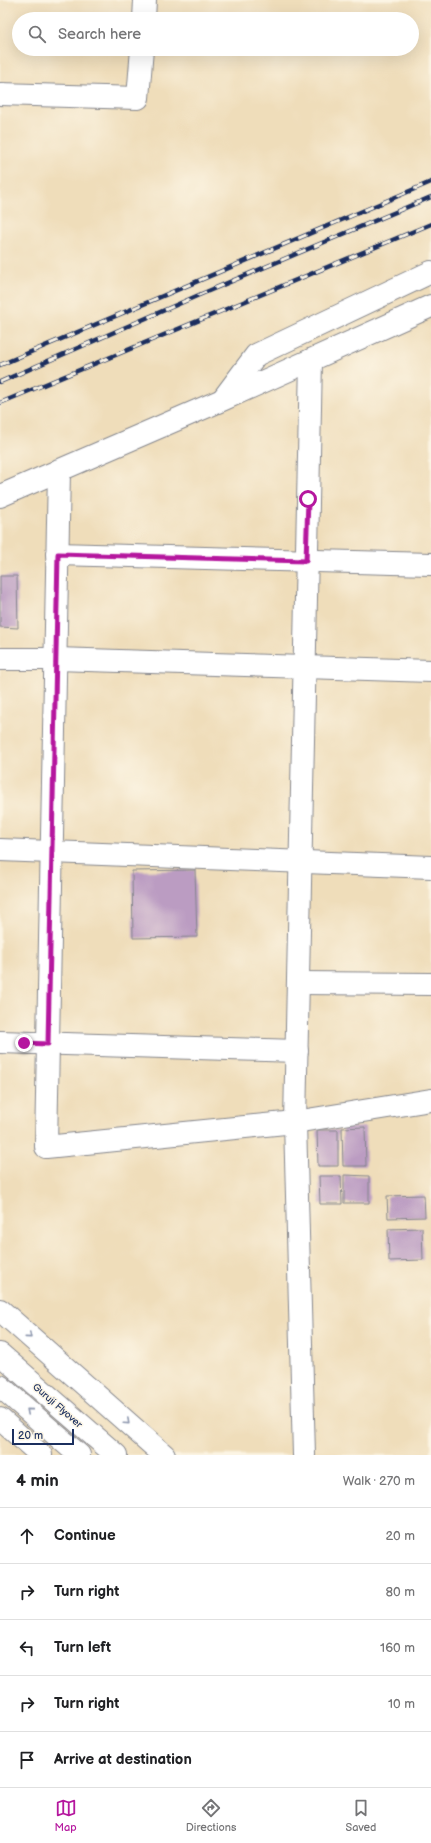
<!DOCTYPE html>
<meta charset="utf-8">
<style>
:root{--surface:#fff;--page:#f2f2f2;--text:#202124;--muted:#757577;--line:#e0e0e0;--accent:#b5179e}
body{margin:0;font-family:"Balsamiq Sans",sans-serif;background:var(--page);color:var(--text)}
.scale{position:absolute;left:12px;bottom:10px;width:62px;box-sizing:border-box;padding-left:4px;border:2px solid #1b2f5e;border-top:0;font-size:11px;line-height:14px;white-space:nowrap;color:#1b2f5e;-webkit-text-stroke:3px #fcf5e5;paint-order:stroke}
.stop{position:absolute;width:12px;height:12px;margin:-9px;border:3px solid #b5179e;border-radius:50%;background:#fff}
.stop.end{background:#b5179e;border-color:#fff;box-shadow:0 1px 4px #0008}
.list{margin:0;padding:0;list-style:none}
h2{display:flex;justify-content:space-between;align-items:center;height:52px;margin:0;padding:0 16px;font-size:17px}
h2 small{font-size:13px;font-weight:400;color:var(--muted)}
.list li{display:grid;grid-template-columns:26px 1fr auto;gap:12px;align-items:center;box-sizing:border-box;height:56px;padding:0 16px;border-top:1px solid var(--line)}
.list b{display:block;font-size:15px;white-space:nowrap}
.list em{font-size:13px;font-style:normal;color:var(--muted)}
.icon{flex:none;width:22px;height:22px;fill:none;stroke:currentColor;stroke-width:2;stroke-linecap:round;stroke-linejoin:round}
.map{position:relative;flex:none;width:431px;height:1455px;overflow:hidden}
.search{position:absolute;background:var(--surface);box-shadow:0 4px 16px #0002;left:12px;right:12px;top:12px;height:44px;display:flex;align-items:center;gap:10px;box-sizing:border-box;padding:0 14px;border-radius:22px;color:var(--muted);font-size:15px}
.sheet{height:332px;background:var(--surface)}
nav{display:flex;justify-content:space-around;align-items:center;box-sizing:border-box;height:56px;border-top:1px solid var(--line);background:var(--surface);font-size:11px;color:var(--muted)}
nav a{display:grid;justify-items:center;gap:2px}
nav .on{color:var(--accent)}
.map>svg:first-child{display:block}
.building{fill:#bb9cc2}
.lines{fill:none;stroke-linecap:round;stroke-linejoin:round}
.minor-casing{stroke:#85868c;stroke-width:24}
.major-casing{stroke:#85868c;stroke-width:24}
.minor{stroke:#fff;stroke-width:22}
.major{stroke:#fff;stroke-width:22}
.rail-casing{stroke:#1b2f5e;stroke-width:4.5}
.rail{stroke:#fcf5e5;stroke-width:3;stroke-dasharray:9;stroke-linecap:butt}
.oneway{stroke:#8d97ae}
.route{stroke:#b5179e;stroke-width:5}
.labels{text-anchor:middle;stroke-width:3;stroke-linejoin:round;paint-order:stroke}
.street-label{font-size:10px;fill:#1b2f5e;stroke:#fcf5e5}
</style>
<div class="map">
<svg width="431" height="1455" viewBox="0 0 431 1455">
<rect width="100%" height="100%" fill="#fcf5e5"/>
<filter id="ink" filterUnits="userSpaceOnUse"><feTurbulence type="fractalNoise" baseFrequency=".025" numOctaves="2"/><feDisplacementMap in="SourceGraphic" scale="8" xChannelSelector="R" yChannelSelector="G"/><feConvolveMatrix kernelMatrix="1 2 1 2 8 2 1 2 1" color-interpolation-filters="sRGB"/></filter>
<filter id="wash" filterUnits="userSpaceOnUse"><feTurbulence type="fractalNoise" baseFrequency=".012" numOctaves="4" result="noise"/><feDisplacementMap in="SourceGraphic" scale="16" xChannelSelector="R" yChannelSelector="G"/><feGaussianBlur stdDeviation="0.9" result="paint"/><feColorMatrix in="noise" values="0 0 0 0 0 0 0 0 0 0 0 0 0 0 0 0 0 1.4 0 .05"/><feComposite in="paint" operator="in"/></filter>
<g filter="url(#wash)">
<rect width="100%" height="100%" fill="#efddba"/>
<g id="blocks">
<g class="building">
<path d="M0 576H17L18 628 0 627Z"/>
<path d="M195 870 197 937 133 938 132 871Z"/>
<path d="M365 1127 366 1166H343L342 1128Z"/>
<path d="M317 1130H338V1166H318Z"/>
<path d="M344 1175 369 1176V1203H344Z"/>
<path d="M319 1176H341L342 1204H320Z"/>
<path d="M424 1195 425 1217 388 1218 387 1196Z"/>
<path d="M422 1228 423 1260 389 1261 388 1229Z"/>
</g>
</g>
</g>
<g filter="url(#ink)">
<use href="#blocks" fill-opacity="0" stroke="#85868c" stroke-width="1"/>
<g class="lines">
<g class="minor-casing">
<g id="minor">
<path d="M144 19 145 0"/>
<path d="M0 94 138 98 142 49"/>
<path d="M223 399 256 355 431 272"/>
<path d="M59 470 46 1147 295 1122 431 1100"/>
<path d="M0 496 222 400 431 306"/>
<path d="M57 554 431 564"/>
<path d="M0 659H56L431 671"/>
<path d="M0 850 431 867"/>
<path d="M298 983 431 984"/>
<path d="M0 1042 297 1051"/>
<path d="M0 1310 164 1455"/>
<path d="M0 1419 41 1455"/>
<path d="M304 1455 295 1122 311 360"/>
</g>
</g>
<g class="major-casing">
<g id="major">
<path d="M0 1354 116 1455"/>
<path d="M0 1386 79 1455"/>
</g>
</g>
<use href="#minor" class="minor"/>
<use href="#major" class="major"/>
<g class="rail-casing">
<g id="rail">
<path d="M0 365 431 182"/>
<path d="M0 382 199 295 431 197"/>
<path d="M0 403 431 224"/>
</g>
</g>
<use href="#rail" class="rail"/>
</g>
<defs><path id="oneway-chevron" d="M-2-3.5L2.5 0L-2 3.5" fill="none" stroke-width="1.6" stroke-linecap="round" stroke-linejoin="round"/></defs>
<g class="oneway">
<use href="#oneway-chevron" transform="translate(29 1336) rotate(41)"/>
<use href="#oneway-chevron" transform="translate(29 1411) rotate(-139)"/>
<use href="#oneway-chevron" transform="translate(127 1422) rotate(42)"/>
</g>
</g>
<g class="lines" filter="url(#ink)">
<path class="route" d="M24 1043 48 1044 58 554 306 561 308 499"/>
</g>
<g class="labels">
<g class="street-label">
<text transform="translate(58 1405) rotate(41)" y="4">Guruji Flyover</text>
</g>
</g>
</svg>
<div class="scale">20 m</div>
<div class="stop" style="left:308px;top:499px"></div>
<div class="stop end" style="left:24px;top:1043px"></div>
<div class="search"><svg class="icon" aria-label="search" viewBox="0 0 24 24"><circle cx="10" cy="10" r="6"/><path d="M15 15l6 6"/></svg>Search here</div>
</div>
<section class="sheet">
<h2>4 min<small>Walk · 270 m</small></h2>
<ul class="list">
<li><svg class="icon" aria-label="ahead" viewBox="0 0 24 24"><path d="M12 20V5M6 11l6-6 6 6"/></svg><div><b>Continue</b></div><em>20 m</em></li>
<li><svg class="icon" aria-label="right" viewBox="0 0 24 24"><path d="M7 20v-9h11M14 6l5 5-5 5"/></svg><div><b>Turn right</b></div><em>80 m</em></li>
<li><svg class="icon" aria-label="left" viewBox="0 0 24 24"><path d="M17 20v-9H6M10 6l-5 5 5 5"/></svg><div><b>Turn left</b></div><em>160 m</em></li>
<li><svg class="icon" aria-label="right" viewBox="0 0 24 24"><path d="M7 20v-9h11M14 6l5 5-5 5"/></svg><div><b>Turn right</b></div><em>10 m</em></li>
<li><svg class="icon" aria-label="arrive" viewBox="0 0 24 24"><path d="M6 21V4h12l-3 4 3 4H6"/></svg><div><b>Arrive at destination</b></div></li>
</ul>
</section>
<nav>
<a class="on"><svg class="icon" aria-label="map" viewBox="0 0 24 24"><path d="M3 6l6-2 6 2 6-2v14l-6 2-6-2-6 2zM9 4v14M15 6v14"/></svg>Map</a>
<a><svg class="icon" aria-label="directions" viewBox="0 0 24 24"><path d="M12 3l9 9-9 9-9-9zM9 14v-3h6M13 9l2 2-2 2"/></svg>Directions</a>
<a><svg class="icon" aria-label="saved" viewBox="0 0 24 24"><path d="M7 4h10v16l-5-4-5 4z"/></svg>Saved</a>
</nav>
